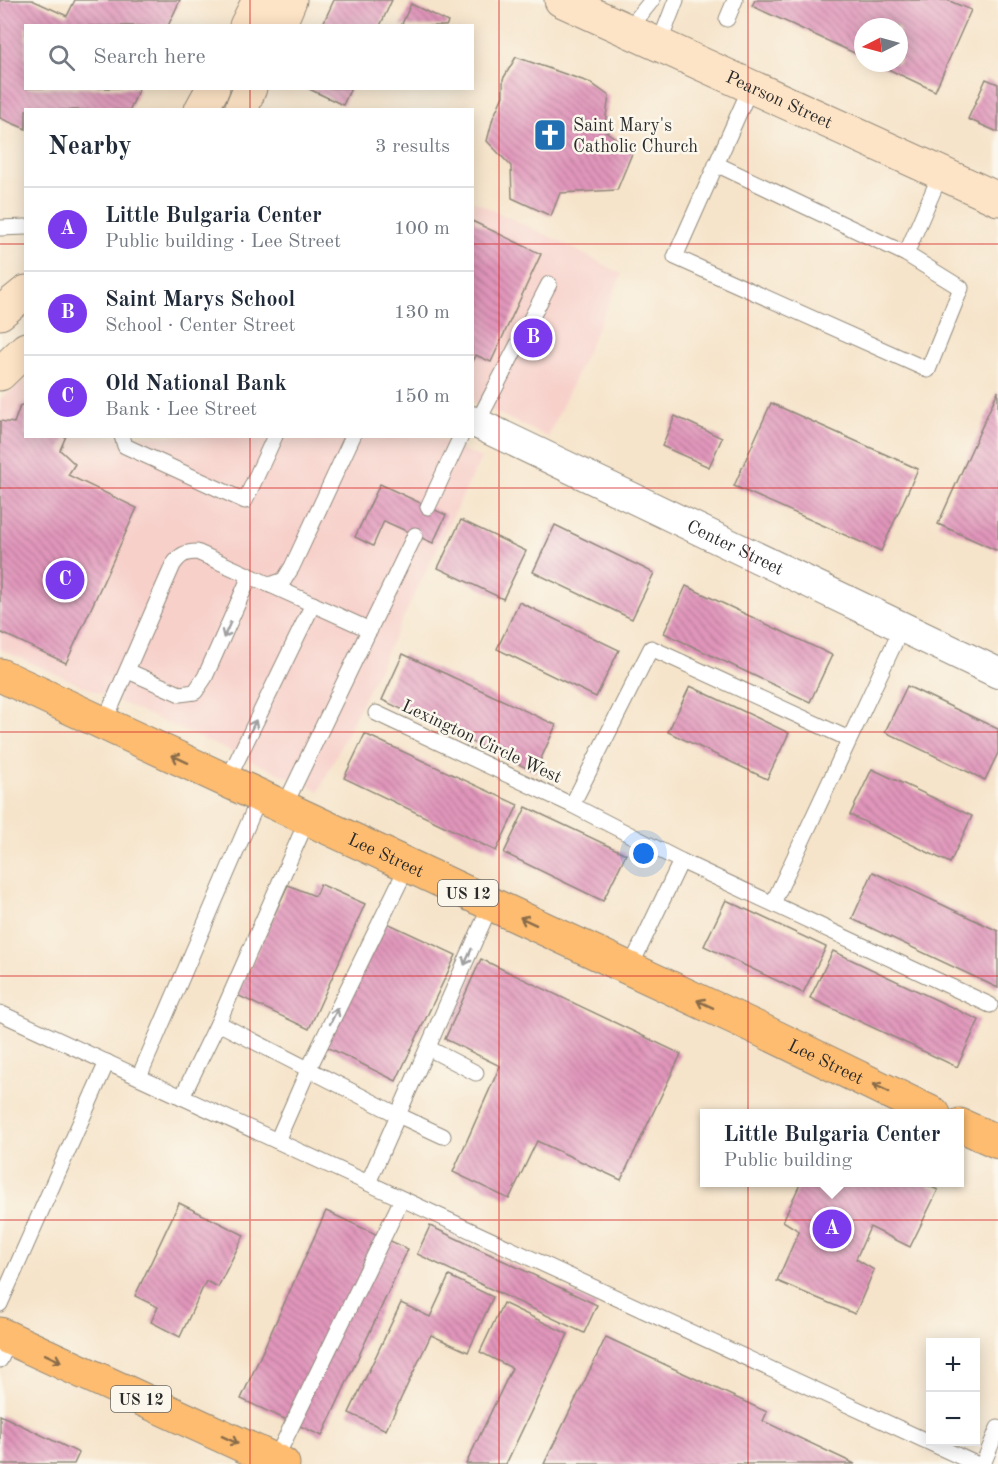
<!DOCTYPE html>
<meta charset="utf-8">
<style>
:root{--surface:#fff;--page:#f6f6f7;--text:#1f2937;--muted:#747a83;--line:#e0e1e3;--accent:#7c3aed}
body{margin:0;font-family:"Old Standard TT",serif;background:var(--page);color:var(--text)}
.controls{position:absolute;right:18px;bottom:18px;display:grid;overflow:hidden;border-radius:0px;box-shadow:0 3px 15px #0003}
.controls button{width:54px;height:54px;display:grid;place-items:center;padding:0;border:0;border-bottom:2px solid var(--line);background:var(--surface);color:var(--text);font:30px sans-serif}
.compass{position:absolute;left:854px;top:18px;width:54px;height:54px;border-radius:50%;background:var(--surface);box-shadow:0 3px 15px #0003;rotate:264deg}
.you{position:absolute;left:644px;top:854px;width:21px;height:21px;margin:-15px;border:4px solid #fff;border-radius:50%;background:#1a73e8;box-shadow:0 0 0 9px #1a73e833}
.badge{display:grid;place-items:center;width:39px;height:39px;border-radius:50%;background:var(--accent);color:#fff;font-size:20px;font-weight:700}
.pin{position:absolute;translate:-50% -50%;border:3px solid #fff;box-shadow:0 2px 6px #0006}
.popup{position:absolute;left:700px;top:1109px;width:264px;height:78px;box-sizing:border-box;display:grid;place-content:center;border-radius:0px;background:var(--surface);filter:drop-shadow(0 2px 4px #0005);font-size:20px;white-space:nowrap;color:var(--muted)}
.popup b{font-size:22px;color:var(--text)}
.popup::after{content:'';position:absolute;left:50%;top:100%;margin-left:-12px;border:12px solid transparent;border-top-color:var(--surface)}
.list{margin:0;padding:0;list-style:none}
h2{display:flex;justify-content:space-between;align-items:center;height:78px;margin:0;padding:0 24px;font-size:26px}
h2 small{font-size:20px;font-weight:400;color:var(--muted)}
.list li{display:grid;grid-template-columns:39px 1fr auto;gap:18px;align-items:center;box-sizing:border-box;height:84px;padding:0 24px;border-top:2px solid var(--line)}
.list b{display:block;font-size:22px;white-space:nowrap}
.list p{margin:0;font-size:20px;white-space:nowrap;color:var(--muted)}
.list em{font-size:20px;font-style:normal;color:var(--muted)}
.icon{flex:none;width:33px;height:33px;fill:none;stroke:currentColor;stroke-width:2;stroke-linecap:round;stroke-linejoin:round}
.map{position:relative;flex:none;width:998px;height:1464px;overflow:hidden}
.search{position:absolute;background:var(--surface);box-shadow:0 3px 15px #0003;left:24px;top:24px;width:450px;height:66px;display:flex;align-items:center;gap:15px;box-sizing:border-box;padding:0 21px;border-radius:0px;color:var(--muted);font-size:22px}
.panel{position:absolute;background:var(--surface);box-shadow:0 3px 15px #0003;left:24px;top:108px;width:450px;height:330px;border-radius:0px}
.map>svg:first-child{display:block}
.built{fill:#f7d0ca}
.building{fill:url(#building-back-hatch)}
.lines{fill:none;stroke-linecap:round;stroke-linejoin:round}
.lane-casing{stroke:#90887a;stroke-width:17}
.street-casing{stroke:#90887a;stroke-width:32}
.secondary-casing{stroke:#90887a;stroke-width:35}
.primary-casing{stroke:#90887a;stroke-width:35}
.lane{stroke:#fff;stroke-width:15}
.street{stroke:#fff;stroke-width:30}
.secondary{stroke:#fee4c6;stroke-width:33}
.primary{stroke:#fdbc70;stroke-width:33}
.oneway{stroke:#a0a0a0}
.oneway2{stroke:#8a6c4a}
.grid{fill:none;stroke:#d62828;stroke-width:1.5;stroke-opacity:0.55}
.labels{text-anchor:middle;stroke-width:5;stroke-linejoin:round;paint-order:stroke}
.shield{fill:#fbf7ec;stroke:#696865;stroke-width:1.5}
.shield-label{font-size:16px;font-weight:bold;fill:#2b2b2b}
.street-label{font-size:18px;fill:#2b2b2b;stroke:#fbf7ec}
.poi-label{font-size:18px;fill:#2b2b2b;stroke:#fbf7ec;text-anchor:start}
</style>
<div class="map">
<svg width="998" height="1464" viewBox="0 0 998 1464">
<defs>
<pattern id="building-back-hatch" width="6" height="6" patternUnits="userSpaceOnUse" patternTransform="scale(1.5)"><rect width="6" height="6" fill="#e196bb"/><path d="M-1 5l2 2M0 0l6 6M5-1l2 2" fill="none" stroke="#b77b98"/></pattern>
</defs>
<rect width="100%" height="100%" fill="#fbf7ec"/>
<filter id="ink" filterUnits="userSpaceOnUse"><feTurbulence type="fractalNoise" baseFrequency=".0167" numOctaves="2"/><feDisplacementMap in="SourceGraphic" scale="12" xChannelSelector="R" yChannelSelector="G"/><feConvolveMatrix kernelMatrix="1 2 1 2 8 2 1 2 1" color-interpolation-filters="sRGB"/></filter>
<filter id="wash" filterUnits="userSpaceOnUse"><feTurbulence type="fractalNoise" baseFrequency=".008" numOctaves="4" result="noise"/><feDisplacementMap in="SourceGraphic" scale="24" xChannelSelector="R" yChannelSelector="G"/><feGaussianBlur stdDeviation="1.35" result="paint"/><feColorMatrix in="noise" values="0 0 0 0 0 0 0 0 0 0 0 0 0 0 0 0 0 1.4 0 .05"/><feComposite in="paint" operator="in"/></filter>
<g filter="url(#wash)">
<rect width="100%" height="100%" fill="#f6e4ca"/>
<g class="built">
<path d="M473 201 555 239 622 274 548 437 473 402Z"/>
<path d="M25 380 26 436H432L481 458 319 791 0 649V399Z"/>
</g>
<g id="blocks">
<g class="building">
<path d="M0 0H32L67 16 75 0H180L168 26H26V88H139L130 110H26V129L0 118Z"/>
<path d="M334 0H392L380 26H322Z"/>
<path d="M755 0H947L971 10 935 91 875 63H899V27H863V57L752 6Z"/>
<path d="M411 4 448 22 446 26H401Z"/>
<path d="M516 57 591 83 609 96 604 130 633 151 617 190 560 193 551 216 512 198 511 166 487 141 493 118 503 96V79Z"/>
<path d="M986 79 998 84V132L968 119Z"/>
<path d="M307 88H351L343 105Z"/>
<path d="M472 221 541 254 491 362 476 355 472 364Z"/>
<path d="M998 391V551L938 524Z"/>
<path d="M26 403V436H66L60 450 75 464 68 475 137 508 66 663 0 632V421L14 423 20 406Z"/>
<path d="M771 403 918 469 881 551 734 486Z"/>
<path d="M675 416 722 438 709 467 662 446Z"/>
<path d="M380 484 446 515 433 543 384 521 373 546 355 537Z"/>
<path d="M461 520 526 551 503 599 438 568Z"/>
<path d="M555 525 654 573 632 619 533 572Z"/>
<path d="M686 586 832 655 810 702 664 633Z"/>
<path d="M519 602 619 650 596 697 497 649Z"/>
<path d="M403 654 556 725 535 772 382 700Z"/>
<path d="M690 686 789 733 767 779 668 732Z"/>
<path d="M907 686 998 729V753L985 780 885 732Z"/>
<path d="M365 734 518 805 496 851 344 778Z"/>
<path d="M872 769 972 816 950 863 850 815Z"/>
<path d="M526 807 626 854 603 901 504 853Z"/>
<path d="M873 872 998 931V988L852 919Z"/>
<path d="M320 884 365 904 309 1029 237 995 288 885 315 896Z"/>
<path d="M726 900 826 947 803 993 704 946Z"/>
<path d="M383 921 456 955 396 1081 325 1046Z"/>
<path d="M833 951 979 1020 957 1067 810 998Z"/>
<path d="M481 959 681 1054 621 1180 537 1141 509 1199 453 1172 500 1066 445 1039Z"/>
<path d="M801 1182H921L938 1190 910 1247 870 1227 856 1259 874 1270 855 1314 777 1281 799 1231 783 1221Z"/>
<path d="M179 1203 244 1235 218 1287 206 1281 180 1337 151 1322 158 1307 135 1296Z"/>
<path d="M326 1211 408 1249 322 1436 241 1399Z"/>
<path d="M430 1226 597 1305 584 1333 417 1254Z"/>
<path d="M449 1276 493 1297 468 1352 431 1335 386 1430 349 1413 401 1303 430 1317Z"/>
<path d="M503 1303 568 1334 506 1464H466L512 1368 480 1352Z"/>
<path d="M606 1337 767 1412 763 1421 855 1464H544Z"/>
<path d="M0 1415 79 1453 74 1464H0Z"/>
</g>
</g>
</g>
<g filter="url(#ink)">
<use href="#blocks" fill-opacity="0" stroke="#90887a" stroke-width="1.5"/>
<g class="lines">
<g class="lane-casing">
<g id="lane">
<path d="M727 19 735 0"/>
<path d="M628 30 652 0"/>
<path d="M659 44 676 0"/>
<path d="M716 164 906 254 961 288 928 370 675 257 751 86"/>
<path d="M0 228 26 227"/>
<path d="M906 254 941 173"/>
<path d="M477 423 549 284"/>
<path d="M122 436 125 446 245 501 275 436"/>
<path d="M428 507 461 436"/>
<path d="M270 585 284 580 292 567 353 436"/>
<path d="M128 671 180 694 195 692 205 677 250 576"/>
<path d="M376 713 572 805"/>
<path d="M104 723 173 565C180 555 185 552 197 552L370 630"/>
<path d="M227 781 313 604"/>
<path d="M284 807 415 535"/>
<path d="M681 861 572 805 651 648 849 739"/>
<path d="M773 903 902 627"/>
<path d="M630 968 681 861 990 1005"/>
<path d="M0 1013 976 1464"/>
<path d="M218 1023 398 1115 368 1183"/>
<path d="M428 1048 476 1073"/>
<path d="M139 1077 260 796"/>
<path d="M182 1097 218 1023 308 818"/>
<path d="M443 1136 398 1115 491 904"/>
<path d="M277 1141 309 1068 408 865"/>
<path d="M0 1304 107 1062"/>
<path d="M0 1360 10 1339"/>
<path d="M275 1460 402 1199"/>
<path d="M983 1464 998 1428"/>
</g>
</g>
<g class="street-casing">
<g id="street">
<path id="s1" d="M472 421 998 673"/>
</g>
</g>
<g class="secondary-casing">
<g id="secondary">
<path id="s2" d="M561 0 998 199"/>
<path d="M246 26 259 0"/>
<path d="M279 26 290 0"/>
<path d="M201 110 213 88"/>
<path d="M241 110 250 88"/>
<path d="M0 313 26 292"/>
<path d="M0 374 26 349"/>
</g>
</g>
<g class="primary-casing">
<g id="primary">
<path id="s3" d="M0 675 757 1028 934 1114"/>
<path d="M960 1125 998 1142"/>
<path d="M0 1334 283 1464"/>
</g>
</g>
<use href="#lane" class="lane"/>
<use href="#street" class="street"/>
<use href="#secondary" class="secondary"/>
<use href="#primary" class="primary"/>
</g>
<defs><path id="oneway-shaft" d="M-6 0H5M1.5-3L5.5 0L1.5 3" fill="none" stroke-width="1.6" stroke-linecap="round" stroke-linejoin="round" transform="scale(1.5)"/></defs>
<g class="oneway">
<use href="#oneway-shaft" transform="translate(227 630) rotate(114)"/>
<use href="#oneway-shaft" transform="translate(252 728) rotate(-64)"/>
<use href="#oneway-shaft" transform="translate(468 957) rotate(114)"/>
<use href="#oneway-shaft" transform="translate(334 1016) rotate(-64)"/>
</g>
<g class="oneway2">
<use href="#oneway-shaft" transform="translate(180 759) rotate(-155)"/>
<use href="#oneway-shaft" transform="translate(528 921) rotate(-155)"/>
<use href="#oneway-shaft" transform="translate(705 1004) rotate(-155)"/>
<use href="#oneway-shaft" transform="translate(881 1088) rotate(-154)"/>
<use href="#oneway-shaft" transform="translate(53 1358) rotate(25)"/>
<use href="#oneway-shaft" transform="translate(230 1440) rotate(25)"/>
</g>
</g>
<path class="grid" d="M250 0V26M499 0V1464M748 0V1464M250 88V110M0 244H26M472 244H998M250 436V1464M0 488H998M0 732H998M0 976H998M0 1220H998"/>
<defs>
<g id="church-square" transform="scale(1.725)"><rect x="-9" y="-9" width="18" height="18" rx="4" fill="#1f6fb2" stroke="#fbf7ec"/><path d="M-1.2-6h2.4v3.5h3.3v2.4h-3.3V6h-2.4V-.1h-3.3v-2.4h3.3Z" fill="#fff"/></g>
</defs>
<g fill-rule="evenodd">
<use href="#church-square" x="550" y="135"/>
</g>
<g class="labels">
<g class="shield">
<rect x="438" y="880" width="60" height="26" rx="4.5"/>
<rect x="111" y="1386" width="60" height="26" rx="4.5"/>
</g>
<g class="shield-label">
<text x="468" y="899">US 12</text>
<text x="141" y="1405">US 12</text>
</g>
<g class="street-label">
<text dy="6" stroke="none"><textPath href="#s2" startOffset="240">Pearson Street</textPath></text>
<text dy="6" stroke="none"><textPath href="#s1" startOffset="292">Center Street</textPath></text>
<text transform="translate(482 741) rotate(25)" y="6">Lexington Circle West</text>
<text dy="6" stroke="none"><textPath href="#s3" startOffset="426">Lee Street</textPath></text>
<text dy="6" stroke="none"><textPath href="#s3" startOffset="912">Lee Street</textPath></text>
</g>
<g class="poi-label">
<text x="573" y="131">Saint Mary's<tspan x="573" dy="21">Catholic Church</tspan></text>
</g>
</g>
</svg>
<div class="controls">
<button>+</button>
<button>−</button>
</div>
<svg class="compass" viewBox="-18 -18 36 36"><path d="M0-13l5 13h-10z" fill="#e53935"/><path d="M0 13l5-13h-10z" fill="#747a83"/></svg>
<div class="you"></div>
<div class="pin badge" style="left:832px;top:1229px">A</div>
<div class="popup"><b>Little Bulgaria Center</b>Public building</div>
<div class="pin badge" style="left:533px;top:338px">B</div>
<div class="pin badge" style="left:65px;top:580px">C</div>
<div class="search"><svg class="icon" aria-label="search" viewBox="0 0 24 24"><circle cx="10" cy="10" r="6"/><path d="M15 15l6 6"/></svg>Search here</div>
<section class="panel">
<h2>Nearby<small>3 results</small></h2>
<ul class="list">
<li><span class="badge">A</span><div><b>Little Bulgaria Center</b><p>Public building · Lee Street</p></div><em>100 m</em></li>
<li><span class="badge">B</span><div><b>Saint Marys School</b><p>School · Center Street</p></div><em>130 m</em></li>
<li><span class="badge">C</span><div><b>Old National Bank</b><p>Bank · Lee Street</p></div><em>150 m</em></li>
</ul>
</section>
</div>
